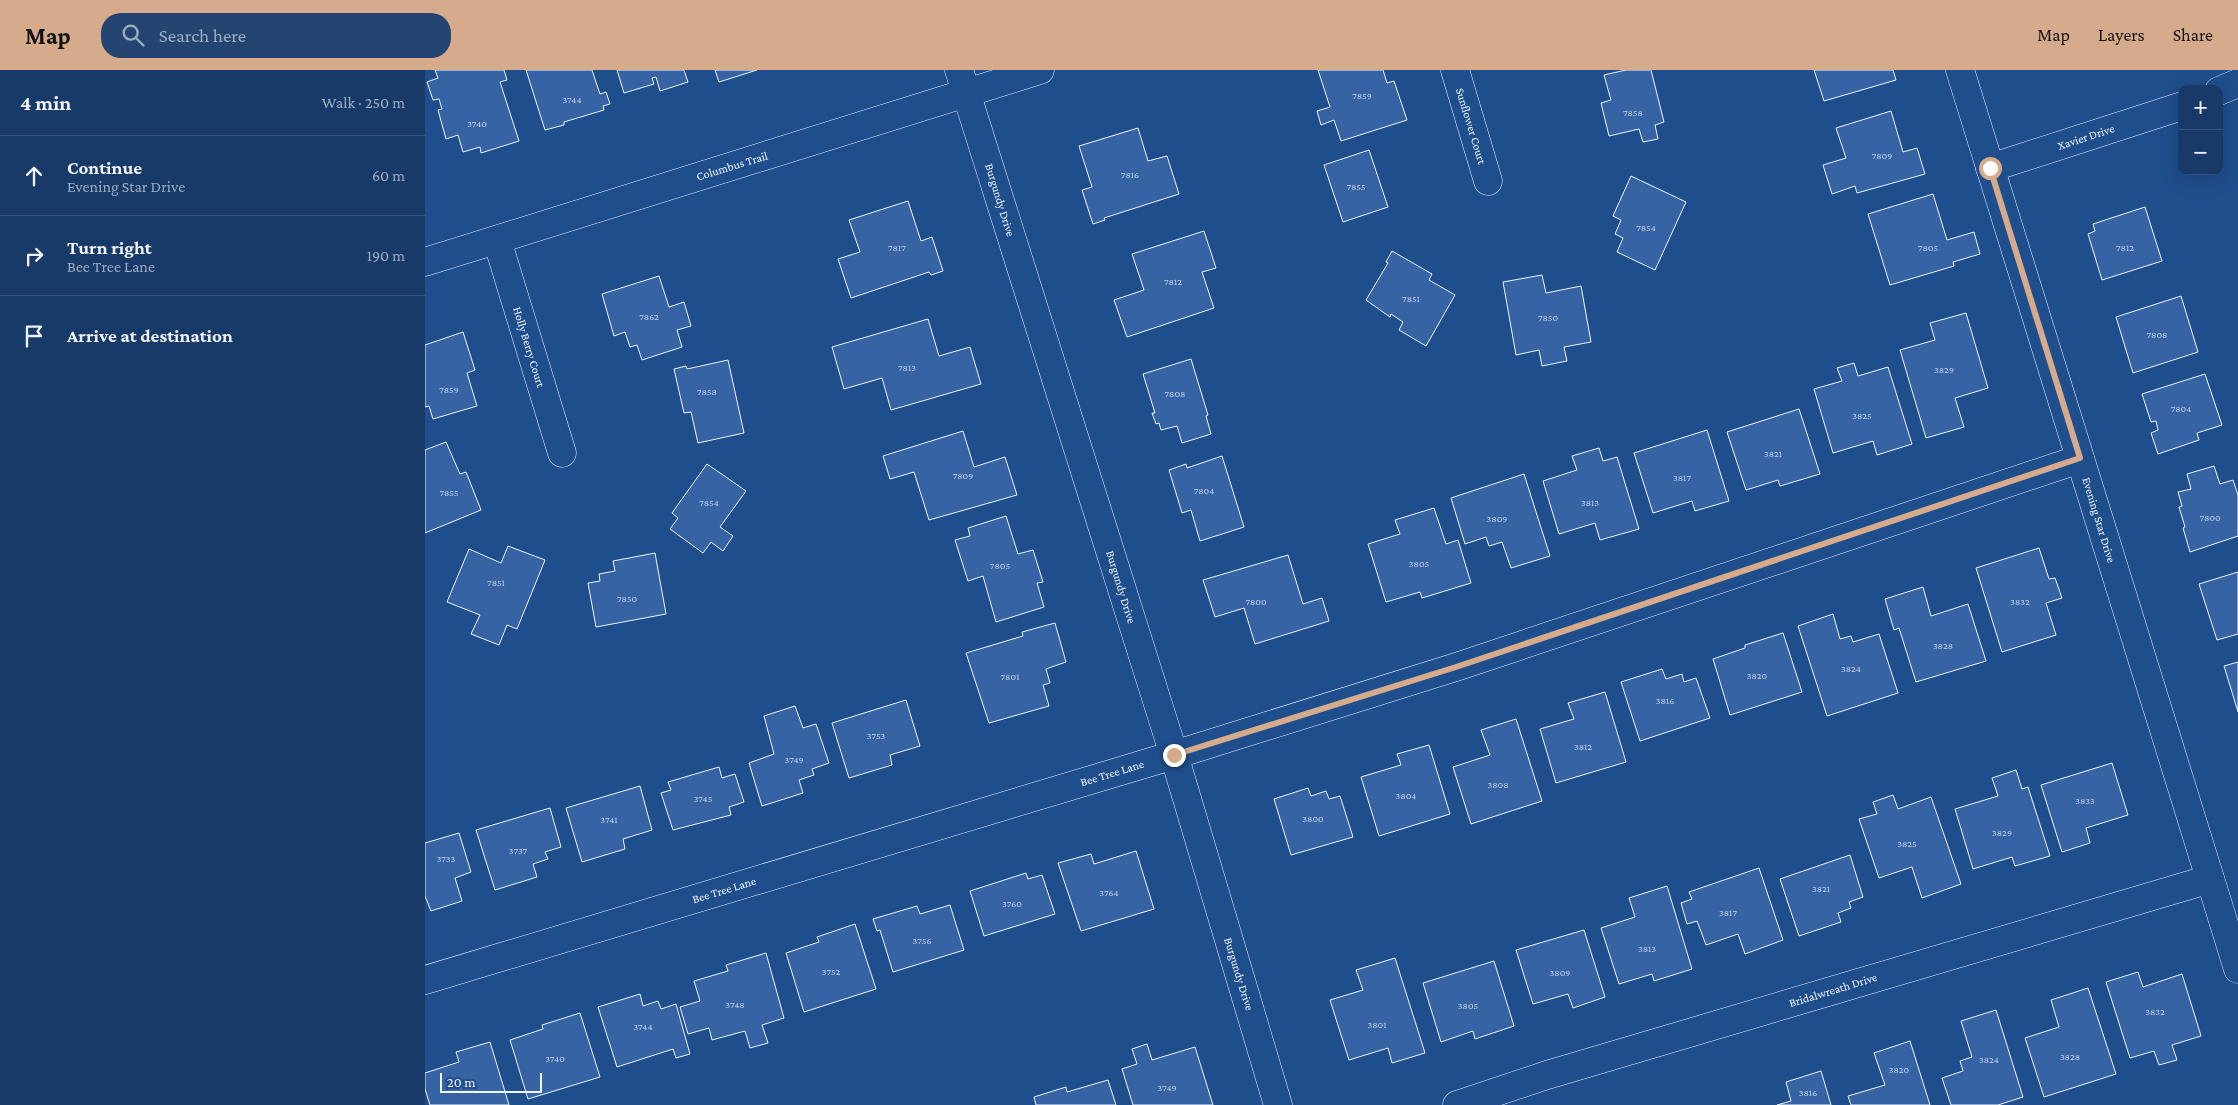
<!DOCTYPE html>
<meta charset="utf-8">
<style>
:root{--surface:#173a69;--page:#244571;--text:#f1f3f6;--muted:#9eadc0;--line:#36547d;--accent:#d6ab8b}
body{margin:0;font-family:"Crimson Pro",serif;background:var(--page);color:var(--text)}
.controls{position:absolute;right:15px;top:15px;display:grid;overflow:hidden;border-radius:10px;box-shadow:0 5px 20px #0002}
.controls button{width:45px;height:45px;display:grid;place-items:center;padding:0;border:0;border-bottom:1px solid var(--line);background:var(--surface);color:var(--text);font:25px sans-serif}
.scale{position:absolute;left:15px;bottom:12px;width:102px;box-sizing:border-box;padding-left:5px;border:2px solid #f2f6ff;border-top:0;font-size:14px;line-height:18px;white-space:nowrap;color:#f2f6ff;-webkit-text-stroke:4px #1f4e8c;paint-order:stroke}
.stop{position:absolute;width:15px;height:15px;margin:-11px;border:4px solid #d6ab8b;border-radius:50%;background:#fff}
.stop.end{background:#d6ab8b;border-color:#fff;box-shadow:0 1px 5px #0008}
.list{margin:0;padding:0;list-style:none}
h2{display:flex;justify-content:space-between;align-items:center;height:65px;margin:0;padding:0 20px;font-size:21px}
h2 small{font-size:16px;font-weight:400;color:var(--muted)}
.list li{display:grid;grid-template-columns:32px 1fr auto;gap:15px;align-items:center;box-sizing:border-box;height:80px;padding:0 20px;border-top:1px solid var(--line)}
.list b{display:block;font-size:19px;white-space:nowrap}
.list p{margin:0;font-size:16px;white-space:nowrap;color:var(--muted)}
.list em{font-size:16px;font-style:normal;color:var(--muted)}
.icon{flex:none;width:28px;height:28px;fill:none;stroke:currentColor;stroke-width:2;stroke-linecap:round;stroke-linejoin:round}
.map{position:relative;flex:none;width:1813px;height:1035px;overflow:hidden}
header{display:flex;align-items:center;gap:30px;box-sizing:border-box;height:70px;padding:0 25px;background:var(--accent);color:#111}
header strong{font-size:24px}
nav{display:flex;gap:28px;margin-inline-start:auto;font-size:18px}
.search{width:350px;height:45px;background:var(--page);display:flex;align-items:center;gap:12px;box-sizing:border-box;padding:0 18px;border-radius:20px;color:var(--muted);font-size:19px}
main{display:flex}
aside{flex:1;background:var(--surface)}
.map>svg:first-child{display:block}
.building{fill:#3563a3;stroke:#f2f6ff}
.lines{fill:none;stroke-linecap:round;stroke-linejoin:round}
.minor-casing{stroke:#f2f6ff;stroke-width:29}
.tertiary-casing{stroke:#f2f6ff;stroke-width:29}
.minor{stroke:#1f4e8c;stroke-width:28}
.tertiary{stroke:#1f4e8c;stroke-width:28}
.route{stroke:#d6ab8b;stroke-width:6}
.labels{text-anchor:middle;stroke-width:4;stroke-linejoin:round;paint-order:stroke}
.number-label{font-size:10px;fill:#c3d1e8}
.street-label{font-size:12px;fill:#f2f6ff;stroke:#1f4e8c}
</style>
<header>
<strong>Map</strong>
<div class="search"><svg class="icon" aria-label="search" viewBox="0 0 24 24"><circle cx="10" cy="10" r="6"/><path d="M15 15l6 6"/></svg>Search here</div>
<nav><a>Map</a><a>Layers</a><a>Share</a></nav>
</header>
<main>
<aside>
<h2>4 min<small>Walk · 250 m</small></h2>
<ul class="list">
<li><svg class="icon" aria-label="ahead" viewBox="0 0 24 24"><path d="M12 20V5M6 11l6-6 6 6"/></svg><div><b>Continue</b><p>Evening Star Drive</p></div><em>60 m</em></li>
<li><svg class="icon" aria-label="right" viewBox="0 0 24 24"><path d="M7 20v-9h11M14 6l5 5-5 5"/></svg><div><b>Turn right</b><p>Bee Tree Lane</p></div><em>190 m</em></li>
<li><svg class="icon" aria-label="arrive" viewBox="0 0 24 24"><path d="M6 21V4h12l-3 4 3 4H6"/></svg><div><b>Arrive at destination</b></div></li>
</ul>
</aside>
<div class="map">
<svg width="1813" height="1035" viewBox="0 0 1813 1035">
<rect width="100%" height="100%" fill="#1f4e8c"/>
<g class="building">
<path d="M10 0H79L82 10 75 12 94 71 56 83 55 77 38 82 33 65 21 69 13 40 17 39 14 29 8 30 2 12 13 8Z"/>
<path d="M101 0H167L175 24 181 22 185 34 178 36 179 40 139 52V55L120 60Z"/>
<path d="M192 0H259L263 12 235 21 231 7 227 8 229 14 199 23Z"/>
<path d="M290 0H332L294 12Z"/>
<path d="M893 0H958L962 13 969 11 982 50 916 71 909 50 896 55 892 41 905 37Z"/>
<path d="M1201 0H1226L1239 52 1230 55 1233 69 1218 72 1214 59 1184 66 1176 33 1186 30 1179 5Z"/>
<path d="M1389 0H1468L1471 10 1399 31Z"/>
<path d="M1466 41 1478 82 1492 78 1500 104 1432 123 1430 116 1407 124 1398 95 1421 88 1411 58Z"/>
<path d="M713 58 723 91 742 86 754 124 679 148 680 150 668 154 657 120 667 117 654 76Z"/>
<path d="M944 80 963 137 918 152 899 95Z"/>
<path d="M1206 106 1261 132 1230 200 1192 182 1198 168 1190 164 1196 150 1188 146Z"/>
<path d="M1508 124 1522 170 1549 162 1555 184 1528 192 1529 196 1465 215 1443 144Z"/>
<path d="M483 131 496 171 507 167 518 201 506 205 504 202 426 228 413 189 435 182 424 150Z"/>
<path d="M1720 137 1737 191 1677 210 1663 164 1670 161 1668 154Z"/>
<path d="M779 161 791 198 777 202 789 238 702 267 689 230 719 220 707 184Z"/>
<path d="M967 181 1007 204 1004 210 1030 225 1001 276 974 260 978 252 966 244 965 247 941 230 963 193 961 192Z"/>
<path d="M1117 205 1121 223 1156 216 1166 272 1139 277 1142 291 1117 296 1114 280 1091 285 1078 212Z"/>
<path d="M234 206 244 237 259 232 266 256 252 260 257 277 217 290 212 275 205 277 200 262 189 266 177 224Z"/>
<path d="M1756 226 1773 282 1708 303 1691 247Z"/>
<path d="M1541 243 1563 318 1530 328 1539 357 1501 368 1475 280 1510 270 1505 253Z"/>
<path d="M503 249 514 286 545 277 556 314 466 340 457 308 419 319 407 277Z"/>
<path d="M38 262 50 300 42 303 52 336 8 349 4 336 0 337V275Z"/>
<path d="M766 289 783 345 781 346 786 364 757 373 752 356 736 360 734 353 731 354 727 343H730L718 304Z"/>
<path d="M303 290 319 363 273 373 266 342 259 343 249 299 261 296 262 299Z"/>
<path d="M1429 293 1433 306 1463 297 1487 374 1452 385 1448 371 1408 383 1389 319 1417 311 1412 298Z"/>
<path d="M1780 304 1797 355 1772 363 1774 370 1733 384 1726 363 1733 360 1731 351 1726 352 1717 324Z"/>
<path d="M1374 339 1395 404 1355 416 1353 410 1321 420 1302 362Z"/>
<path d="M1282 360 1304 431 1270 441 1267 431 1228 443 1209 383Z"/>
<path d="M538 361 549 397 580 387 592 425 504 450 489 402 465 409 458 386Z"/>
<path d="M21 372 35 404 41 402 56 440 0 463V380Z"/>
<path d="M1174 378 1178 391 1192 387 1214 459 1175 470 1170 453 1134 464 1118 411 1152 400 1147 386Z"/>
<path d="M797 386 819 457 775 471 766 440 757 443 744 400 761 394 762 398Z"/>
<path d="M282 394 321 421 295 457 308 466 298 481 286 472 278 483 245 459 253 448 247 443Z"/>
<path d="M1789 396 1795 414 1808 410 1813 425V466L1765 482 1758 458 1760 457 1754 437 1757 436 1753 422 1766 419 1762 404Z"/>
<path d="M1099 404 1125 486 1086 498 1077 472 1064 476 1061 467 1040 474 1026 428Z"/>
<path d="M1009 438 1021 474 1033 470 1046 513 997 528 995 522 961 532 943 474 975 464 970 450Z"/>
<path d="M581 446 593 484 608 480 618 512 612 513 619 537 571 552 558 506 543 511 530 470 545 466 543 458Z"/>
<path d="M83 476 120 490 92 559 82 555 74 575 46 564 55 545 22 532 44 479 76 493Z"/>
<path d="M1614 478 1624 509 1630 508 1637 528 1621 533 1631 565 1577 582 1551 498Z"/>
<path d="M230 483 241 544 171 557 163 513 175 511 174 504 190 501 188 491Z"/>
<path d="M863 485 878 534 897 528 904 551 830 574 819 538 790 547 778 510Z"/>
<path d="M1813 502V564L1792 570 1774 514Z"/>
<path d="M1498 517 1506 546 1543 534 1561 591 1491 612 1474 558 1469 560 1460 529Z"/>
<path d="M1408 544 1415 569 1426 566 1428 572 1454 564 1473 623 1402 646 1373 556Z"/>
<path d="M630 553 641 592 621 599 625 613 618 615 624 636 564 653 541 583 598 566 597 562Z"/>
<path d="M1358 563 1377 622 1305 645 1288 589 1320 578V575Z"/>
<path d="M1813 592V642L1799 596Z"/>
<path d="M1237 599 1241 609 1257 604 1259 612 1271 608 1285 648 1215 671 1196 612Z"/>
<path d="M1180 622 1201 692 1131 713 1115 659 1149 649 1143 633Z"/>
<path d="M481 630 495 676 465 685 467 695 424 708 407 653Z"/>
<path d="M370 636 378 658 391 654 404 693 387 699 389 705 374 710 378 723 337 736 324 693 349 684 339 646Z"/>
<path d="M1091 649 1117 731 1046 754 1028 697 1065 685 1056 660Z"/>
<path d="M1004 675 1025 744 954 766 936 707 976 695 972 684Z"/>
<path d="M1687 693 1703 745 1661 758 1665 773 1637 782 1616 715Z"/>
<path d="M294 697 297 708 310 704 319 732 304 737 306 745 248 760 236 723 246 720 243 712Z"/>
<path d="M1591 700 1597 719 1603 717 1625 786 1590 796 1587 787 1548 799 1530 739 1573 726 1567 708Z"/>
<path d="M215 716 227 760 198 769 200 779 157 792 141 738Z"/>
<path d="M883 718 886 726 901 721 904 729 915 726 928 767 866 785 849 729Z"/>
<path d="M1468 725 1473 739 1506 727 1536 814 1497 828 1487 797 1454 808 1434 749 1452 744 1448 732Z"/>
<path d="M125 738 136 777 120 782 123 789 108 794 112 807 70 820 51 760Z"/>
<path d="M34 763 46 802 30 808 37 831 6 841 0 826V773Z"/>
<path d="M711 781 729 839 656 861 633 793 666 784 669 794Z"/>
<path d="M1425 785 1438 827 1424 832 1426 838 1413 843 1416 852 1374 866 1355 809Z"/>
<path d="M1334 798 1358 870 1320 884 1313 864 1281 875 1272 851 1262 854 1256 833 1267 829 1264 822Z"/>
<path d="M601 803 603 809 617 805 630 844 559 866 545 821Z"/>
<path d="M1242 816 1267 899 1229 911 1227 904 1194 914 1176 858 1210 847 1204 828Z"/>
<path d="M525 835 539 880 468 902 455 860 452 861 448 849 492 836 495 844Z"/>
<path d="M430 854 451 919 379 942 361 883 394 872 392 867Z"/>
<path d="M1159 860 1180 927 1148 938 1143 924 1108 934 1091 880Z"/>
<path d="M341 883 359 948 337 955 343 973 325 978 320 961 287 970 284 958 263 964 255 937 275 931 269 911 303 901 301 895Z"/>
<path d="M970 888 1000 983 967 993 963 978 924 990 905 930 938 920 931 900Z"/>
<path d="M1069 891 1089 956 1050 969 1048 961 1016 972 998 913Z"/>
<path d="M1713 902 1718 917 1757 904 1776 966 1747 975 1752 990 1734 995 1729 981 1705 988 1681 912Z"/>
<path d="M1663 918 1691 1004 1619 1027 1600 968 1634 957 1626 930Z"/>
<path d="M215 924 218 936 233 931 236 939 251 934 265 984 251 988 248 979 192 997 173 937Z"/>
<path d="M1571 940 1598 1027 1573 1035H1526L1517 1008 1538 1001 1535 991 1547 987 1536 951Z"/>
<path d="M155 943 175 1007 103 1029 85 970 118 959 117 955Z"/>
<path d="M1485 971 1505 1035H1426L1423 1026 1460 1015 1449 983Z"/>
<path d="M65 972 84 1035H5L0 1019V1003L34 992 31 982Z"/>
<path d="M722 974 727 990 770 977 788 1035H708L697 999 712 994 707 979Z"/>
<path d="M1396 1001 1406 1035H1352L1366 1031 1361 1012Z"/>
<path d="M683 1010 691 1035H611L609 1027 641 1017 642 1022Z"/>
</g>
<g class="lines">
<g class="minor-casing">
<g id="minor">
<path d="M534 0 749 685 853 1035"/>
<path d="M1030 0 1063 111"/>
<path d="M1535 0 1813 899"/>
<path d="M1794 21 1813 13"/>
<path d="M1565 98 1757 36"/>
<path d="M72 170 137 383"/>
<path d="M0 910 749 685 1031 597 1655 389"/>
<path d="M1032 1035 1122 1005 1785 809"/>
</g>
</g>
<g class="tertiary-casing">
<path id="tertiary" d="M0 192 615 0"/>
</g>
<use href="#minor" class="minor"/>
<use href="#tertiary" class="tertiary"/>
</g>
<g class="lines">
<path class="route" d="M749 685 1031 597 1655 388 1565 98"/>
</g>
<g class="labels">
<g class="number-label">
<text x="937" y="29">7859</text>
<text x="147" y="33">3744</text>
<text x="1208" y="46">7858</text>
<text x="52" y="57">3740</text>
<text x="1457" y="89">7809</text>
<text x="705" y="108">7816</text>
<text x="931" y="120">7855</text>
<text x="1221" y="161">7854</text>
<text x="472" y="181">7817</text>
<text x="1503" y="181">7805</text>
<text x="1700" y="181">7812</text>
<text x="748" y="215">7812</text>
<text x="986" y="232">7851</text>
<text x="224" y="250">7862</text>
<text x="1123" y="251">7850</text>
<text x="1732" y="268">7808</text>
<text x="482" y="301">7813</text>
<text x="1519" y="303">3829</text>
<text x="24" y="323">7859</text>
<text x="282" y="325">7858</text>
<text x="750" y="327">7808</text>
<text x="1756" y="342">7804</text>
<text x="1437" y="349">3825</text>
<text x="1348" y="387">3821</text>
<text x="538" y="409">7809</text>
<text x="1257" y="411">3817</text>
<text x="779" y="424">7804</text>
<text x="24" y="426">7855</text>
<text x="284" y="436">7854</text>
<text x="1165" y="436">3813</text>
<text x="1785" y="451">7800</text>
<text x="1072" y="452">3809</text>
<text x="994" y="497">3805</text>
<text x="575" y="499">7805</text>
<text x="71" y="516">7851</text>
<text x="202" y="532">7850</text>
<text x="831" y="535">7800</text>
<text x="1595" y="535">3832</text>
<text x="1518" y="579">3828</text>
<text x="1426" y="602">3824</text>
<text x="1332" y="609">3820</text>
<text x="585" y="610">7801</text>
<text x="1240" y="634">3816</text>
<text x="451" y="669">3753</text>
<text x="1158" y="680">3812</text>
<text x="369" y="693">3749</text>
<text x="1073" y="718">3808</text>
<text x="981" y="729">3804</text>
<text x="278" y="732">3745</text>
<text x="1660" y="734">3833</text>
<text x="888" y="752">3800</text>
<text x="184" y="753">3741</text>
<text x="1577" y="766">3829</text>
<text x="1482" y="777">3825</text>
<text x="93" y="784">3737</text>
<text x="21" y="792">3733</text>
<text x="1396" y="822">3821</text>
<text x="684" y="826">3764</text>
<text x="587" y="837">3760</text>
<text x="1303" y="846">3817</text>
<text x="497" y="874">3756</text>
<text x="1222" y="882">3813</text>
<text x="406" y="905">3752</text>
<text x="1135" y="906">3809</text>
<text x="310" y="938">3748</text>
<text x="1043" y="939">3805</text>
<text x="1730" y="945">3832</text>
<text x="952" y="958">3801</text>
<text x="218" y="960">3744</text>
<text x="1645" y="990">3828</text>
<text x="130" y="992">3740</text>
<text x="1564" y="993">3824</text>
<text x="1474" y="1003">3820</text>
<text x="742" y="1021">3749</text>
<text x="1383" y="1026">3816</text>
</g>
<g class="street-label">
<text transform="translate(1046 56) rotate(73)" y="4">Sunflower Court</text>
<text transform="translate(1661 67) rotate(-18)" y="4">Xavier Drive</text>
<text transform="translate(307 96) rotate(-17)" y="4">Columbus Trail</text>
<text transform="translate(575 130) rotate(73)" y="4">Burgundy Drive</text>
<text transform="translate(104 277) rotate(73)" y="4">Holly Berry Court</text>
<text transform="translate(1674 450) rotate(73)" y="4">Evening Star Drive</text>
<text transform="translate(696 517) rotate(73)" y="4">Burgundy Drive</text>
<text transform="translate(687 703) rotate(-17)" y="4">Bee Tree Lane</text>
<text transform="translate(299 820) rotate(-17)" y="4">Bee Tree Lane</text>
<text transform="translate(814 904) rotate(73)" y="4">Burgundy Drive</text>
<text transform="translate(1408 920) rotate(-17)" y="4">Bridalwreath Drive</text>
</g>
</g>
</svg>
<div class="controls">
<button>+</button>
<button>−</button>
</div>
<div class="scale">20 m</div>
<div class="stop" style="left:1565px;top:98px"></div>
<div class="stop end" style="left:749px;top:685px"></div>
</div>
</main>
